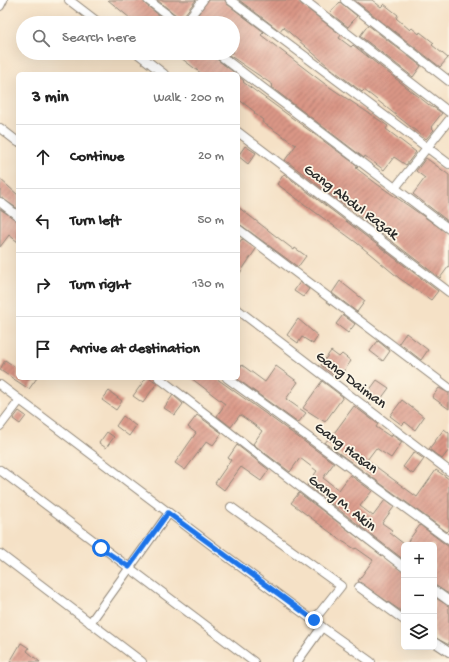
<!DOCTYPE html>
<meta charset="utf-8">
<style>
:root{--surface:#fff;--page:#f6f6f6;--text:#222;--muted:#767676;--line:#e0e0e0}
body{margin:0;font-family:"Gochi Hand",sans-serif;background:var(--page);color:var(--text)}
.controls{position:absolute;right:12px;bottom:12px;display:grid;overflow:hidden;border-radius:6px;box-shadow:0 4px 16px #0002}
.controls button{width:36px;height:36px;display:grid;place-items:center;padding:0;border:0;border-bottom:1px solid var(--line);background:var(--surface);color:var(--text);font:20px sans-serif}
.stop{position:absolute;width:12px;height:12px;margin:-9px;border:3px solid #1a73e8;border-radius:50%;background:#fff}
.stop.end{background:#1a73e8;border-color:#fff;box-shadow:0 1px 4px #0008}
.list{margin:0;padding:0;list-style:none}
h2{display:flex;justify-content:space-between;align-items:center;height:52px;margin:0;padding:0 16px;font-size:17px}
h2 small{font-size:13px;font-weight:400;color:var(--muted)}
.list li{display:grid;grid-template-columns:26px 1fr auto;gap:12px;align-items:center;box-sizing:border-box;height:64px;padding:0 16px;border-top:1px solid var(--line)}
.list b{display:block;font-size:15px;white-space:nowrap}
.list em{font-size:13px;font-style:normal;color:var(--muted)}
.icon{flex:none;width:22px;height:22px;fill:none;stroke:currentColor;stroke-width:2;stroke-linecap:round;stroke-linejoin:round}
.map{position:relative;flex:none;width:449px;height:662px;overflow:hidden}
.search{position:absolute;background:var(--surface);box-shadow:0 4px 16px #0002;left:16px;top:16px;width:224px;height:44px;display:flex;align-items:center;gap:10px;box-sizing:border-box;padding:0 14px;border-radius:22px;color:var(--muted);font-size:15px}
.panel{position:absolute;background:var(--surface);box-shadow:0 4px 16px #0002;left:16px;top:72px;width:224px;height:308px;border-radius:6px}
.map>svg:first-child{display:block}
.building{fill:url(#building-hatch)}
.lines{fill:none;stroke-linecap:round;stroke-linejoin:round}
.street-casing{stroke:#908678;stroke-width:10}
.street{stroke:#fff;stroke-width:8}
.route{stroke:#1a73e8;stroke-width:5}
.labels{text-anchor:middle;stroke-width:3.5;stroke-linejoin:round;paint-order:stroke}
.street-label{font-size:15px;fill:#2b2b2b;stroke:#fcf5e5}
</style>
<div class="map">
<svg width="449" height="662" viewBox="0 0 449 662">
<defs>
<pattern id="building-hatch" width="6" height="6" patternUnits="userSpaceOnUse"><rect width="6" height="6" fill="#da9686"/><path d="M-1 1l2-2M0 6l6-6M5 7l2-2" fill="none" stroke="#b17b6e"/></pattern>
</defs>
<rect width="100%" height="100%" fill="#fcf5e5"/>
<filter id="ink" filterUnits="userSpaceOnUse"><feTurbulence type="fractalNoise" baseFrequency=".025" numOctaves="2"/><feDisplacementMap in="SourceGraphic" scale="8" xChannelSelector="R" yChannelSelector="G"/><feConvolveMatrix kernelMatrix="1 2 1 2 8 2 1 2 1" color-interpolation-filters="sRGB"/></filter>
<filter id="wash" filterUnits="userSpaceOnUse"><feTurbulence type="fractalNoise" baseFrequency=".012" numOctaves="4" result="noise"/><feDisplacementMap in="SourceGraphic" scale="16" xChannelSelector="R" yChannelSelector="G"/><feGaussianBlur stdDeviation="0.9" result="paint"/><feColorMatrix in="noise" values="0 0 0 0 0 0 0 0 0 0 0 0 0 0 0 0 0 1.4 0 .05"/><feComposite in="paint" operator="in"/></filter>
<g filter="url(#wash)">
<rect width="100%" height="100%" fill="#f5e1c6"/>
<g id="blocks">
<g class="building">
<path d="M108 0H143L145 4 169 23H136Z"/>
<path d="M157 0H196L181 19Z"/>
<path d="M208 0H225L227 4 264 32 261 35 325 84 388 126 386 129 416 152 406 165 394 157 384 170 365 156 364 158 271 87 273 85 226 53H233V23H192Z"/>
<path d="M239 0H299L301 4 341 35 339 38 351 47 353 45 433 108V107L442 113 431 127 434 130 426 139 372 96 364 90 362 92 328 66 283 27 280 31Z"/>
<path d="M354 0H372L381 7 384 4 398 15 396 18 410 30 412 28 419 34 420 32 434 43 432 45 448 58 440 67Z"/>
<path d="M340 2 357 16 348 27 330 13Z"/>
<path d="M368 25 421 66 413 77 360 36Z"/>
<path d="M184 53H212L214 57 236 74H202L181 58Z"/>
<path d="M238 76 244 81 243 82 358 166 356 168 377 184 449 234V266L440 278 285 160 296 145 262 122 263 120 254 113 255 112 238 99Z"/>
<path d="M245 146 256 153 248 164 238 156Z"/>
<path d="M426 158 449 175V222L413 194 425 178 416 171Z"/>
<path d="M284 174 438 291 431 300 399 278 357 243 277 184Z"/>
<path d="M0 179 18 195V209L0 197Z"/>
<path d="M238 207 294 250 295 248 306 256 298 267 238 223Z"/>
<path d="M0 209 18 221V242L9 235 0 247Z"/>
<path d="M242 239 256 249 238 276V244Z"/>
<path d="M340 281 365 301 357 312 332 293Z"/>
<path d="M300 282 309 289 303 297 294 291Z"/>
<path d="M343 315 355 324 348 333 336 324Z"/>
<path d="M298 319 318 336 313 344 302 337 298 343 287 335Z"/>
<path d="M406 333 428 350 421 360 399 343Z"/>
<path d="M378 341 390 351 383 361 370 351Z"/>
<path d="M331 351 339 357 342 354 351 361 338 379 321 365Z"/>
<path d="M5 360 18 369V378H37L29 389 0 370Z"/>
<path d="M242 365 265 382 276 366 298 382 286 399 306 413 298 423 236 378H238V370Z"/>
<path d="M146 378H150L157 383 143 403 133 396Z"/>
<path d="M191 378H216L334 463 323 478 339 490 350 475 372 491 360 506 373 516 385 500 394 507 382 523 392 530 390 533 404 544V560L307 485 317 471 300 458 290 472 253 444 262 431 256 426 240 415 231 427 217 416 225 404Z"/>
<path d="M377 380 389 388 378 403 366 395Z"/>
<path d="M322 381 343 397 325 422 303 408Z"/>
<path d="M439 388 449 393V409L432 397Z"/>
<path d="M109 391 122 401 116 410 102 400Z"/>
<path d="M173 395 183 404 175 415 164 408Z"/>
<path d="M402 400 424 417 415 430 405 422 402 425 390 416Z"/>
<path d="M354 406 378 424 376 427 391 437 392 435 402 442 391 458 376 448 367 460 417 497 436 470 449 479V530L447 532 325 443 328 439 329 440Z"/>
<path d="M19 411 26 416 20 424 13 419Z"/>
<path d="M197 415 222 433 213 445 207 441 185 470 175 463 196 433 188 427Z"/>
<path d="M123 416 136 426 129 436 116 426Z"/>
<path d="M444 429 449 433V450L442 459 429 449Z"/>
<path d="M107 432 114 437 106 448 99 443Z"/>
<path d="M237 445 269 470 261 481 241 467 224 490 215 483 231 460 228 458Z"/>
<path d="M414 452 424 459 413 474 403 467Z"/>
<path d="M299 493 404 572V606L401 611 358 581 373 560 356 548 355 549 342 541 291 503Z"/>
<path d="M420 525 449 547V594L434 585V545H405Z"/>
<path d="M434 597 449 606V645L434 637Z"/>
<path d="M21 643 29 648 27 651 40 662H10Z"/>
</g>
</g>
</g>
<g filter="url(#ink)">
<use href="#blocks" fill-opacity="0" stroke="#908678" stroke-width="1"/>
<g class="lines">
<g class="street-casing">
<g id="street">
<path d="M69 0 99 23"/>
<path d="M148 0 178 23"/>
<path d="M230 0 449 164"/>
<path d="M304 0 449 112"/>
<path d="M345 0 449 81"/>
<path d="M0 6 3 0"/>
<path d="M185 23 203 0"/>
<path d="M137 53 164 74"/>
<path d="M217 53 449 229"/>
<path d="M0 128 18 142"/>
<path d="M238 132 449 292"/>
<path d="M395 188 449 120"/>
<path d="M0 202 18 216"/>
<path d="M238 229 449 388"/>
<path d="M238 310 449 471"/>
<path d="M159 378 404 567"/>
<path d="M227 378 449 540"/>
<path d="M0 385 218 550 322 627 297 662"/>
<path d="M0 426 20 400"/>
<path d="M0 470 254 662"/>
<path d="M231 507 341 586 314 620"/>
<path d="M0 554 142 662"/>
<path d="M359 587 404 620"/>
<path d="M434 590 449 601"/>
<path d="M90 623 169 513"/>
<path d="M322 627 371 662"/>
<path d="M434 642 449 652"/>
</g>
</g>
<use href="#street" class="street"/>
</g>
</g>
<g class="lines" filter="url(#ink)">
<path class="route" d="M101 548 129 567 168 513 314 620"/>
</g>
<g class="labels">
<g class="street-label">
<text transform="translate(352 201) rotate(37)" y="5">Gang Abdul Razak</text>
<text transform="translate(352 379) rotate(37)" y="5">Gang Daiman</text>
<text transform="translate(347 447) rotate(37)" y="5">Gang Hasan</text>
<text transform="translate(343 502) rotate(38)" y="5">Gang M. Akin</text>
</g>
</g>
</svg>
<div class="controls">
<button>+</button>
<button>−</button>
<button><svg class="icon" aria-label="layers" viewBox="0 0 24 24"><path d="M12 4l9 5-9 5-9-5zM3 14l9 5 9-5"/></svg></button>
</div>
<div class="stop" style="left:101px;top:548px"></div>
<div class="stop end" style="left:314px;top:620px"></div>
<div class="search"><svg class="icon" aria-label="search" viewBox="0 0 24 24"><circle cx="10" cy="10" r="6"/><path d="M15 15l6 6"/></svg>Search here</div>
<section class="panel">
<h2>3 min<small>Walk · 200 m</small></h2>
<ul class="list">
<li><svg class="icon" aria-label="ahead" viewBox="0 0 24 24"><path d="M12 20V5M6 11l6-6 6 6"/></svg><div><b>Continue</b></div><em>20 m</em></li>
<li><svg class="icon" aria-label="left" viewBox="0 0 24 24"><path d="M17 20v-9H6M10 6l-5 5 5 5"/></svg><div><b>Turn left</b></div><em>50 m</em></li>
<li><svg class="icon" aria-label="right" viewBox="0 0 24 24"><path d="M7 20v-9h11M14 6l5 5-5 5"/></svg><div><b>Turn right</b></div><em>130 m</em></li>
<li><svg class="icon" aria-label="arrive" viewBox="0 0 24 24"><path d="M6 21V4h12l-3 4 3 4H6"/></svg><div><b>Arrive at destination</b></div></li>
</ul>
</section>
</div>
